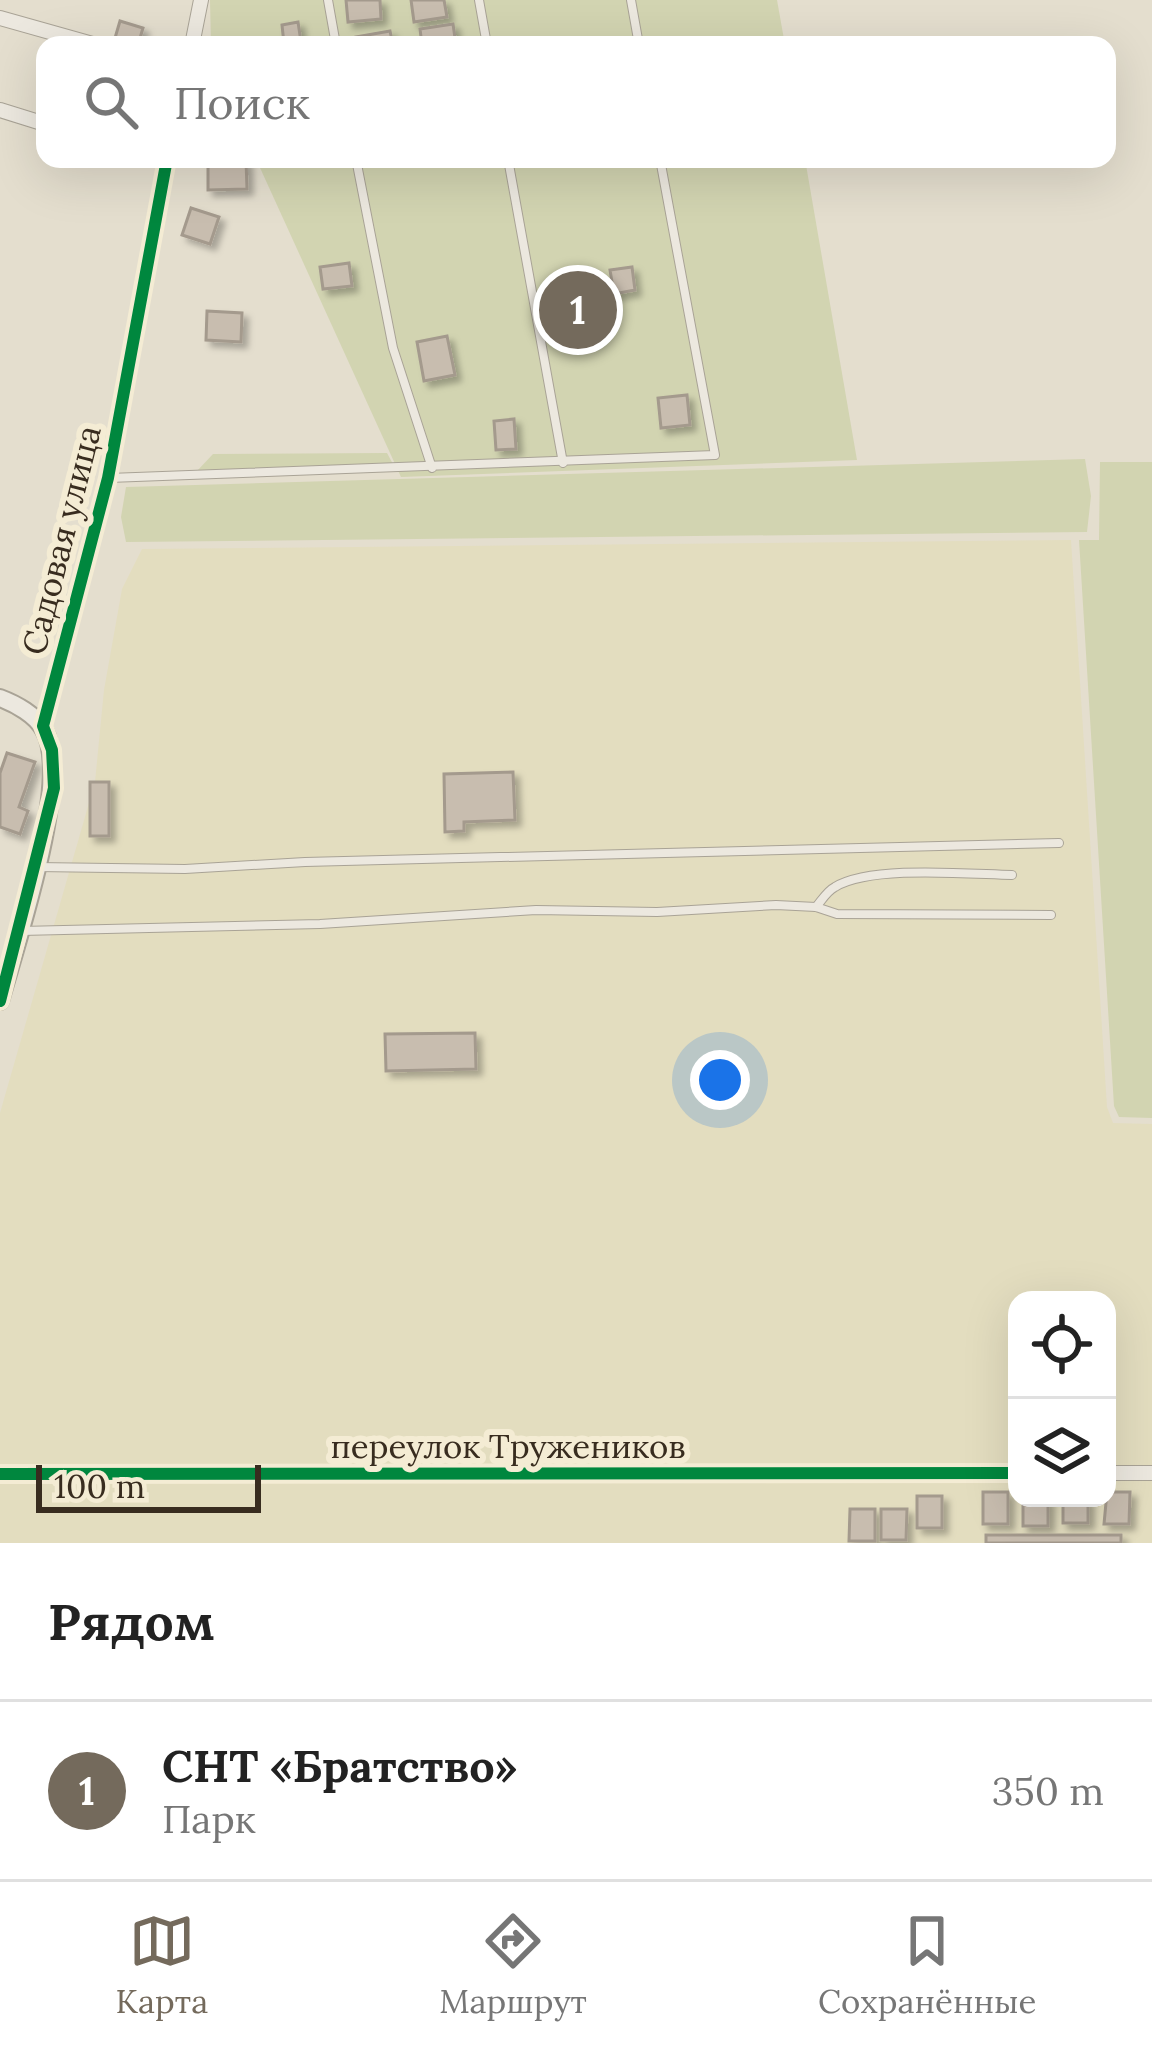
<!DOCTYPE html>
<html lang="ru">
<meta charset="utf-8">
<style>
:root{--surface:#fff;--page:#f2f2f2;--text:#222;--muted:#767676;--line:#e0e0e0;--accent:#746a5c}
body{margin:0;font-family:Lora,serif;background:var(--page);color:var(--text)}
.controls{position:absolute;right:36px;bottom:36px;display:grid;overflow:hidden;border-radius:24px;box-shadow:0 12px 48px #0002}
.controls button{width:108px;height:108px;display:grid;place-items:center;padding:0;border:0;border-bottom:3px solid var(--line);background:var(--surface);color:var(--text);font:60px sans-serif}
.scale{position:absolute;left:36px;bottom:30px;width:225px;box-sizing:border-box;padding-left:12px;border:6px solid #382c1f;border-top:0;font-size:33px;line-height:42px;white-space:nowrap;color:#382c1f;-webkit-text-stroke:9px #f4ecd4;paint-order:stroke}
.you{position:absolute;left:720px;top:1080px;width:42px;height:42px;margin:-30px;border:9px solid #fff;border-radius:50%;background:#1a73e8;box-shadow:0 0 0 18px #1a73e833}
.badge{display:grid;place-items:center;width:78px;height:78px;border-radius:50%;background:var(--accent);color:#fff;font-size:39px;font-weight:700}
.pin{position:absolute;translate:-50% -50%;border:6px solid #fff;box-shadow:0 3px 12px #0006}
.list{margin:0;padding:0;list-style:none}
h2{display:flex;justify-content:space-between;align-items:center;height:156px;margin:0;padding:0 48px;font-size:51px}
h2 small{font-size:39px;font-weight:400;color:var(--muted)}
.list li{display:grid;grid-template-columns:78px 1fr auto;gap:36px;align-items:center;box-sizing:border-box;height:180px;padding:0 48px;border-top:3px solid var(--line)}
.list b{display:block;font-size:45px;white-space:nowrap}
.list p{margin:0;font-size:39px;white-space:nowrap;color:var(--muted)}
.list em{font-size:39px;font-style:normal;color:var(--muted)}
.icon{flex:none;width:66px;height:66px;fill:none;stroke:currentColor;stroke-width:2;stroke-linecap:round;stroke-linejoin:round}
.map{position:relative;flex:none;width:1152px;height:1543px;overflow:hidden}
.search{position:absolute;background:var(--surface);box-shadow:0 12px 48px #0002;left:36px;right:36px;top:36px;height:132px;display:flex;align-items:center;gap:30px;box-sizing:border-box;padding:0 42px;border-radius:24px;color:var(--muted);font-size:45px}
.sheet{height:336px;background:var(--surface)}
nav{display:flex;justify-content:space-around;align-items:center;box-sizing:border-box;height:168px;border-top:3px solid var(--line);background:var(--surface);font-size:33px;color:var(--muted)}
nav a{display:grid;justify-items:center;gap:6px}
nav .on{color:var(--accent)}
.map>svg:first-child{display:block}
.farmland{fill:#e3ddbf;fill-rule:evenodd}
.green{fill:#d2d4b1}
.building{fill:#c8bdaf;stroke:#a49a8d;stroke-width:3;filter:url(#shadow)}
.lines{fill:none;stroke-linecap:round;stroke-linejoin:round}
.service-casing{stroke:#a9a396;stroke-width:10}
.minor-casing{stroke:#a9a396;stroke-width:16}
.tertiary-casing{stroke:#a9a396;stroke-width:20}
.service{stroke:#ece8df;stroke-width:8}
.minor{stroke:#ece8df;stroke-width:14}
.tertiary{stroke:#ece8df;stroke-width:16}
.cycleway-casing{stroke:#f4ecd4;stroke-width:20}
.cycleway{stroke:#00873e;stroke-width:12}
.labels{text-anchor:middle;stroke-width:12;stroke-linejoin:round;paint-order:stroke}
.street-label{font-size:33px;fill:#382c1f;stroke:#f4ecd4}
</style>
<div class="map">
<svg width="1152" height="1543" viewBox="0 0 1152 1543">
<defs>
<filter id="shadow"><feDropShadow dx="5.5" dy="5.5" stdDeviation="3" flood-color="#0004"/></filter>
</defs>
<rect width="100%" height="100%" fill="#e4dece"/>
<path class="farmland" d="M1071 540 1107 1107 1113 1123 1152 1124V1543H0V1113L95 782 104 690 122 589 142 549ZM1017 1300H1107V1498H1017Z"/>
<g class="green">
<path d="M210 0H777L785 45H211Z"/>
<path d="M256 159H805L857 460 401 477Z"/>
<path d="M387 453 394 466 197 471 213 454Z"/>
<path d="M1085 459 1091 496 1087 532 126 542 121 517 126 487Z"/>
<path d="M1100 462H1152V1118L1119 1117 1114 1106 1079 540H1099Z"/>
</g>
<g class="building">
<path d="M346 0H380L381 19 348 22Z"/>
<path d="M411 0H444L447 17 414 22Z"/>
<path d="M120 21 143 28 138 45 115 38Z"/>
<path d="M298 22 301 42 284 44 282 25Z"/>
<path d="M453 24 456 45H422L420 29Z"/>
<path d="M390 31 393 45H358L356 37Z"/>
<path d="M246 160 247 189 208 190V161Z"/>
<path d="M191 208 219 217 210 244 182 235Z"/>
<path d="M349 263 352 286 323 289 320 267Z"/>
<path d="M632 267 635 290 614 294 610 270Z"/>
<path d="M207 311 242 313 241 342 206 340Z"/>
<path d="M447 336 455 375 424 381 417 342Z"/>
<path d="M687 395 690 425 661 428 658 398Z"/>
<path d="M514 419 516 449 496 450 494 421Z"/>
<path d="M7 753 35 762 19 807 28 811 20 834 0 827V773Z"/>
<path d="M513 772 515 820 464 822V831L445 832 444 774Z"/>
<rect x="90" y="782" width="19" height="54"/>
<path d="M475 1033 476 1069 386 1071 385 1034Z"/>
<rect x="983" y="1492" width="25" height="32"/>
<path d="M1107 1492H1130L1129 1524H1104Z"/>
<rect x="917" y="1496" width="25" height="32"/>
<rect x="1023" y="1498" width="25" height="28"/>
<rect x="1063" y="1498" width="25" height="25"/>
<path d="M850 1509H875V1541H849Z"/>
<path d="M881 1509H907L906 1540H881Z"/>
<rect x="986" y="1535" width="135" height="8"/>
</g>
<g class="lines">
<g class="service-casing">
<g id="service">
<path d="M328 0 336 45"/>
<path d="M479 0 487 45"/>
<path d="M631 0 639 45"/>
<path d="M356 159 393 348 432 468"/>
<path d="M508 159 563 463"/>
<path d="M109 478 715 455 660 159"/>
<path d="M36 867 185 869 305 862 1059 843"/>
<path d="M816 907C822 900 827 891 835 887 871 865 968 874 1012 875"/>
<path d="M21 931 320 924 536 910 657 912 776 905 816 907 837 914 1051 915"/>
</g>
</g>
<g class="minor-casing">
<g id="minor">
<path d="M0 18 96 45"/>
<path d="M192 45 201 0"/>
<path d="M0 110 45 124"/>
<path d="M43 726 108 478 167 159"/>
<path d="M1107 1473H1152"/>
<path d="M0 1474 1017 1473"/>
</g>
</g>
<g class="tertiary-casing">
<path id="tertiary" d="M0 698C16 704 36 715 44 730 72 779 16 944 0 1001"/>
</g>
<use href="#service" class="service"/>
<use href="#minor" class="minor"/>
<use href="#tertiary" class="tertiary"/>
<g class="cycleway-casing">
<g id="cycleway">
<path d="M0 1001 54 788 52 750 43 726 108 478 167 159"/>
<path d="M0 1474 1017 1473"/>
</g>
</g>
<use href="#cycleway" class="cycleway"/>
</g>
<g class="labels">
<g class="street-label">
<text transform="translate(61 540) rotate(-76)" y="12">Садовая улица</text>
<text x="508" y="1458">переулок Тружеников</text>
</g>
</g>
</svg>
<div class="controls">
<button><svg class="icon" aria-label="locate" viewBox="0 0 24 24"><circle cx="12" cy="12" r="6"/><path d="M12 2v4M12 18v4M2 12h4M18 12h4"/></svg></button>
<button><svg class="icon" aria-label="layers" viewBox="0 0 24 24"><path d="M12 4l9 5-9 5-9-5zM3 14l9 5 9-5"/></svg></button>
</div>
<div class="scale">100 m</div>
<div class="you"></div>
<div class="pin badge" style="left:578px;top:310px">1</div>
<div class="search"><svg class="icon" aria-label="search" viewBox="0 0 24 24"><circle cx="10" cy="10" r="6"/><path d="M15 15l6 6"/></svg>Поиск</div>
</div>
<section class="sheet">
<h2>Рядом<small></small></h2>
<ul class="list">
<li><span class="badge">1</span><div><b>СНТ «Братство»</b><p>Парк</p></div><em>350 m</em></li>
</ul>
</section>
<nav>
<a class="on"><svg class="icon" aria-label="map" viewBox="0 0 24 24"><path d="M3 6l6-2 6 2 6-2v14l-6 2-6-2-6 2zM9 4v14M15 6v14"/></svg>Карта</a>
<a><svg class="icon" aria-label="directions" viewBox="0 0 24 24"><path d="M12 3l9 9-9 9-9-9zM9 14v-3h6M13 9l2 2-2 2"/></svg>Маршрут</a>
<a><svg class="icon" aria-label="saved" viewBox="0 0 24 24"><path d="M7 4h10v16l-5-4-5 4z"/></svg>Сохранённые</a>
</nav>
